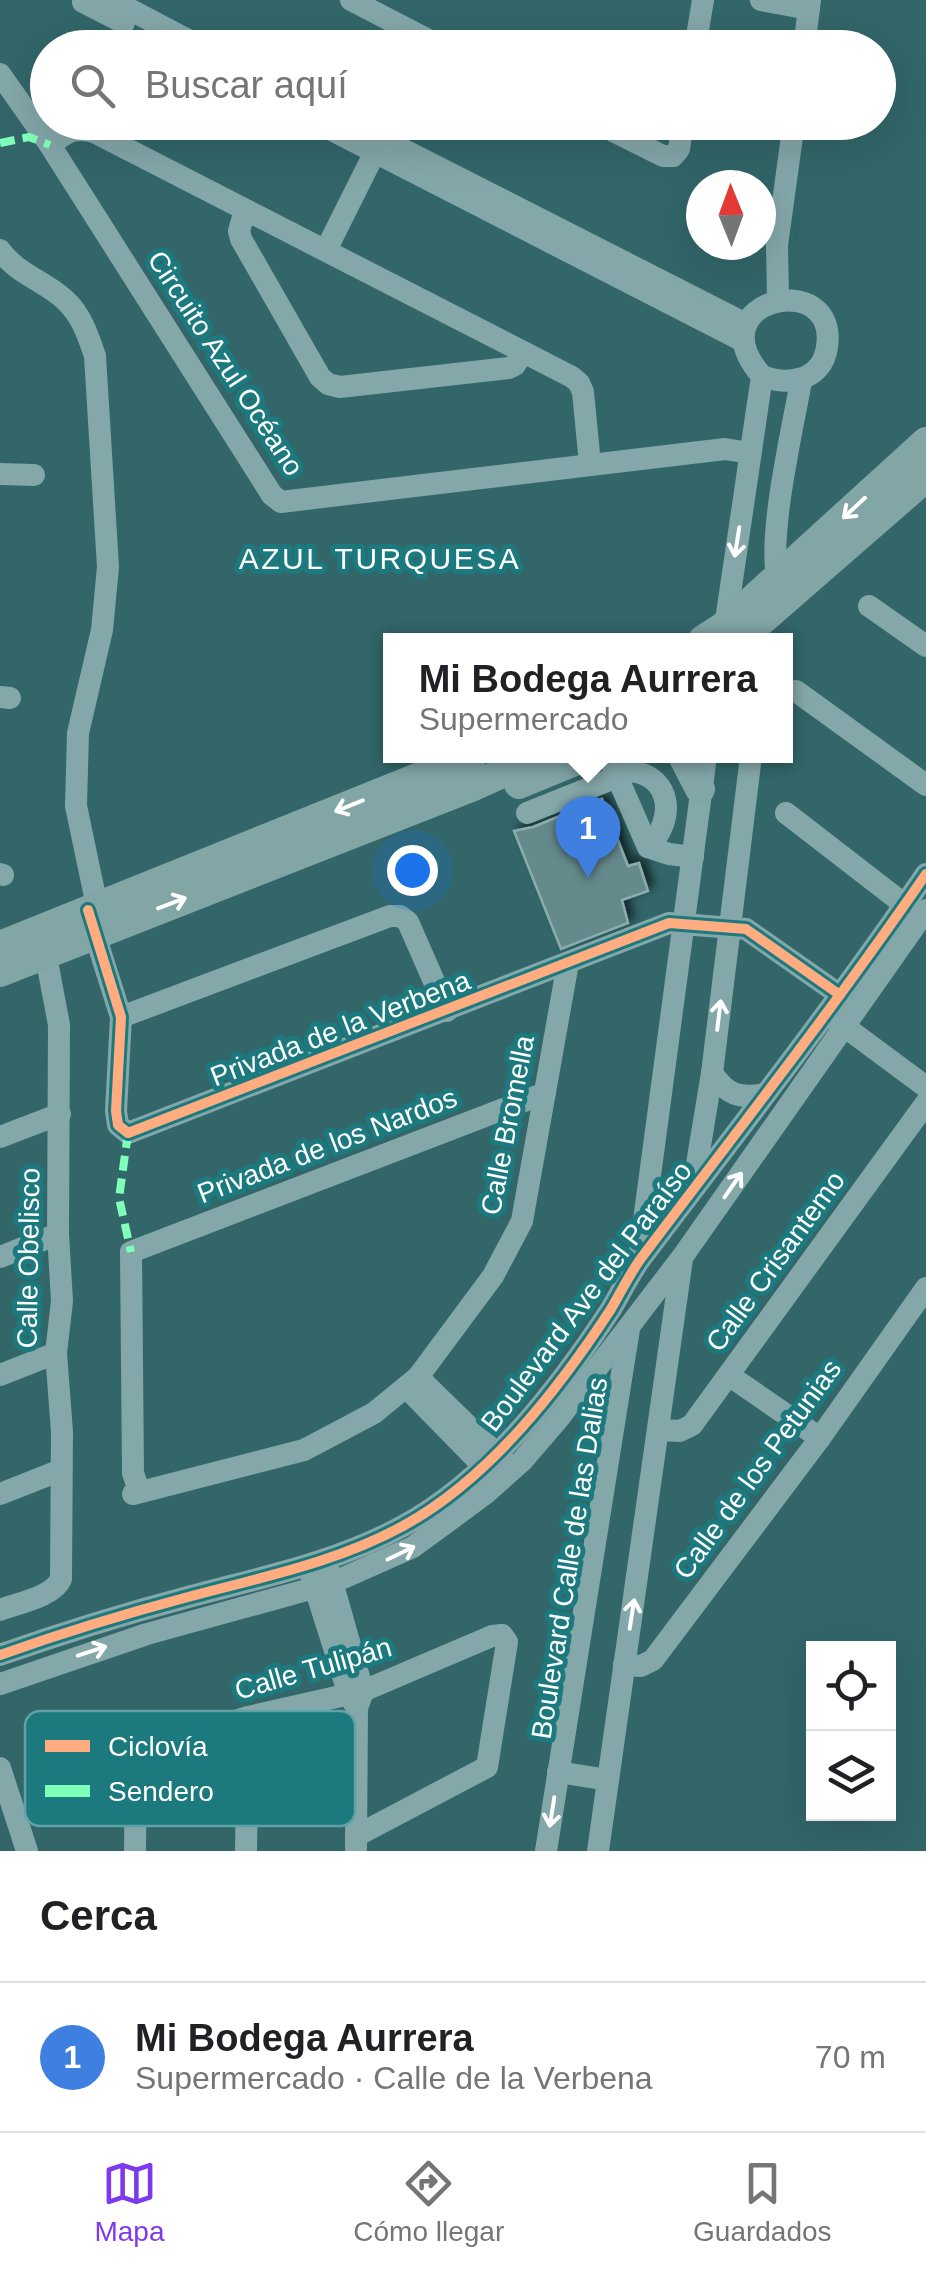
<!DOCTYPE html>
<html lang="es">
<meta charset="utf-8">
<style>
:root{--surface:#fff;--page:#f2f2f2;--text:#202124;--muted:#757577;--line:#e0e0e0;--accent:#7c3aed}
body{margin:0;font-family:Helvetica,sans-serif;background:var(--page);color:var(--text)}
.controls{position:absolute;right:30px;bottom:30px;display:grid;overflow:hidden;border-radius:0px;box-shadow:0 10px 40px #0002}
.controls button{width:90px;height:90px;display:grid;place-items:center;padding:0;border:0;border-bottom:2px solid var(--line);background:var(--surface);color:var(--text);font:50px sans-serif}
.compass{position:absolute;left:686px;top:170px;width:90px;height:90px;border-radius:50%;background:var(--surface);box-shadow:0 10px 40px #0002;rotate:359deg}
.you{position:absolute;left:412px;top:870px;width:35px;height:35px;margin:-25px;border:8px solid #fff;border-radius:50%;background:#1a73e8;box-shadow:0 0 0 15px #1a73e833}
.badge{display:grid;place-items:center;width:65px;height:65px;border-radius:50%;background:var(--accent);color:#fff;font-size:32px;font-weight:700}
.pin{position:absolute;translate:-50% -82px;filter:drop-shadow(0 2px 5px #0008)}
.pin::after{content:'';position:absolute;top:52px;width:35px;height:30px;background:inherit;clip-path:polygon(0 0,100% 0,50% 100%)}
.popup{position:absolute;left:383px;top:633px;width:410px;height:130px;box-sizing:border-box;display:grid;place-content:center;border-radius:0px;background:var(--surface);filter:drop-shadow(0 2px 8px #0005);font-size:32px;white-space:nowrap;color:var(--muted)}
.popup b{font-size:38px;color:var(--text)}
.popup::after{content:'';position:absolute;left:50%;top:100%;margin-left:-20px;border:20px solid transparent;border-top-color:var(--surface)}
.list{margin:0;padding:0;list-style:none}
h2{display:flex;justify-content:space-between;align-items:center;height:130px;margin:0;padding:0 40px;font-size:42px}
h2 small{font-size:32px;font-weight:400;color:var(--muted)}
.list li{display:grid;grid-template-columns:65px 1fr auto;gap:30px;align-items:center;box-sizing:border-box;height:150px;padding:0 40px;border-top:2px solid var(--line)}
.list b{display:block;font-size:38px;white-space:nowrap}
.list p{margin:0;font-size:32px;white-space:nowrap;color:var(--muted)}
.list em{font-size:32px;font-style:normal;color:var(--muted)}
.icon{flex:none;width:55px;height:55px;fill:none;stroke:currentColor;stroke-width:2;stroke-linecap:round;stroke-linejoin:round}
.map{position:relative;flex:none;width:926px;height:1851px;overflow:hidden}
.search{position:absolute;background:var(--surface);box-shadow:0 10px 40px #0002;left:30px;right:30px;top:30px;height:110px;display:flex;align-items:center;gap:25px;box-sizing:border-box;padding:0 35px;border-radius:55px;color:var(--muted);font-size:38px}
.sheet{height:280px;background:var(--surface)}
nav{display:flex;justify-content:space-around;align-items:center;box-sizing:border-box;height:140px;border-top:2px solid var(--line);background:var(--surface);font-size:28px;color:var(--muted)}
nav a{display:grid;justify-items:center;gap:5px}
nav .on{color:var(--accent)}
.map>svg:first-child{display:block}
.building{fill:#658a8c;stroke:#8cacae;stroke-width:2.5;filter:url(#shadow)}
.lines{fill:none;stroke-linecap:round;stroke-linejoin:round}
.minor{stroke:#84a7a9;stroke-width:22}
.major{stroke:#82a5a6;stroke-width:30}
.quiet{stroke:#80ffba;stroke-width:8;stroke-dasharray:15 8;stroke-linecap:butt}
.cycleway-casing{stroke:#1c7a7f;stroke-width:16}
.cycleway{stroke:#ffac80;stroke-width:10}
.oneway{stroke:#fff}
.labels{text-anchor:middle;stroke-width:10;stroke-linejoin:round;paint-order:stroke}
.street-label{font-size:28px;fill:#fff;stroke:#1c7a7f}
.neighbourhood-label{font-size:30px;letter-spacing:2.5px;fill:#fff;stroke:#1c7a7f}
.key{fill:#1c7a7f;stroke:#60a2a5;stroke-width:2.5}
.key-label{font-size:28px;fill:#fff}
</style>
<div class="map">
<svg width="926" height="1851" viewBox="0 0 926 1851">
<defs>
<filter id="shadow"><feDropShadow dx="5.5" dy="-5.5" stdDeviation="5" flood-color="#0009"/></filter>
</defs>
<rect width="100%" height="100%" fill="#326669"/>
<path class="building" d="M602 799 628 866 639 863 648 891 622 900 628 923 561 949 514 831 533 827Z"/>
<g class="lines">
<g class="minor">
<path d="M112 0 203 48"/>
<path d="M351 0 444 48"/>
<path d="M761 0 809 9"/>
<path d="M83 2 124 23"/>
<path d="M695 48 703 0"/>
<path d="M804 48 810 0"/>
<path d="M0 74 50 145 272 495 281 502 725 449 750 453"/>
<path d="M316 122 743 341"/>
<path d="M349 122 746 324"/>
<path d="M595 122 663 156H673L679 149 683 122"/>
<path d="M50 145C66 133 74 126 94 132L572 377 579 383 583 392 590 464"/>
<path d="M245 210 239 231 241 239 320 377 328 384 340 387 509 368 515 365 522 353"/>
<path d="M0 250C17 274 43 280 64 299 81 314 88 335 95 356L108 567 102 630 78 733 76 806 97 906"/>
<path d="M326 250 390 122"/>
<path d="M778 299 777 245 794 122"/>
<path d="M0 474 34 475"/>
<path d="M780 588C764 548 793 428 801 381"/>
<path d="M869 606 926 646"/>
<path d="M724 634 762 376C694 299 839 267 827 347 822 381 789 386 762 376"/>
<path d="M796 691 926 785"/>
<path d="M0 697 10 698"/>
<path d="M608 756 648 847 669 854 693 857"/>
<path d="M527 813 632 771C673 778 675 821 648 847"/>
<path d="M786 813 905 905"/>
<path d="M0 874 3 875"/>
<path d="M90 919 121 1017 116 1111 118 1125 128 1133 669 923 746 929 840 995"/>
<path d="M121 1017 390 916H400L408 922 447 1011"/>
<path d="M833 1018 926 1087"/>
<path d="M712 1073C727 1095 739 1099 765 1094"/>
<path d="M0 1137 60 1114"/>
<path d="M693 1188 712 1073 751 756"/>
<path d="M0 1257 58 1234"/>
<path d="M639 1258 706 756"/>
<path d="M0 1375 56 1353"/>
<path d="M730 1376 820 1438"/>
<path d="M418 1377 506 1463"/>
<path d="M406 1387 491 1474"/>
<path d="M660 1430 680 1431 692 1425 926 1103"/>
<path d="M139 1491 133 1473 131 1252 545 1093"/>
<path d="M0 1494 61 1470"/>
<path d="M133 1494 304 1450 374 1413 418 1377 493 1276 522 1221 568 963"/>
<path d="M329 1571 363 1691 357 1708 356 1848"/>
<path d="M311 1575 349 1695 355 1705"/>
<path d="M0 1610C18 1603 53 1597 61 1579L62 1432 56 1353 62 1301 58 1234 59 1025 43 940"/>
<path d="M0 1655C62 1633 124 1614 188 1597 262 1577 335 1563 403 1526 489 1479 558 1390 611 1309 621 1292 630 1273 642 1257 738 1130 836 1005 926 874"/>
<path d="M624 1665 641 1666 653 1660 820 1438 926 1288"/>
<path d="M0 1684 147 1634 332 1583 413 1547 485 1494 522 1461 559 1418 683 1256 926 910"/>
<path d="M0 1768 27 1851"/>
<path d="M558 1772 608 1780"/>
<path d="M135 1851 136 1751 248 1717 363 1691 492 1636 502 1635 507 1642 487 1767 356 1836"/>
<path d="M246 1851 248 1717"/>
<path d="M546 1851 629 1329"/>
<path d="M598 1851 682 1259"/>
</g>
<g class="major">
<path d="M703 640 723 627 926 442"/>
<path d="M739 640 926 477"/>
<path d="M683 756 700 789"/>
<path d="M519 784 587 756"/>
<path d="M0 946 472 756"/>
<path d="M0 972 471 787 540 756"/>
</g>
<g class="quiet">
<path d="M0 143 29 137 50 145"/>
<path d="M128 1133 119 1198 131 1252"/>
</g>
<g class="cycleway-casing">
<g id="cycleway">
<path d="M88 910 121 1017 116 1111 118 1125 128 1133 669 923 746 929 840 995"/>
<path d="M0 1655C62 1633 124 1614 188 1597 262 1577 335 1563 403 1526 489 1479 558 1390 611 1309 621 1292 630 1273 642 1257 738 1130 836 1005 926 874"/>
</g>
</g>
<use href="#cycleway" class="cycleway"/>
</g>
<defs><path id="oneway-shaft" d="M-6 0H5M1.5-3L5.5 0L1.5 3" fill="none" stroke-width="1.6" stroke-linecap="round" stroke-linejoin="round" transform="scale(2.5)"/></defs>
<g class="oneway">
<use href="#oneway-shaft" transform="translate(854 508) rotate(137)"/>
<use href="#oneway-shaft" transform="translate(737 542) rotate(99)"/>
<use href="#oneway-shaft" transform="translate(349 806) rotate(158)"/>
<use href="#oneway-shaft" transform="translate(172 903) rotate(-21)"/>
<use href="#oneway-shaft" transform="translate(719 1015) rotate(-83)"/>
<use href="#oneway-shaft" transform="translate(733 1185) rotate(-55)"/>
<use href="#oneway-shaft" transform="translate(401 1553) rotate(-26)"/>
<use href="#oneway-shaft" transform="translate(632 1614) rotate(-81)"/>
<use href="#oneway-shaft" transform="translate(92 1651) rotate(-18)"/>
<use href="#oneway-shaft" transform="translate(552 1812) rotate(99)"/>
</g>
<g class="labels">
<g class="street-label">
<text transform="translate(226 363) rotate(57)" y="10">Circuito Azul Océano</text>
<text transform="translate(340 1028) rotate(-21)" y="10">Privada de la Verbena</text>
<text transform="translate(507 1125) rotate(-79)" y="10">Calle Bromella</text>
<text transform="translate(327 1145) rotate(-21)" y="10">Privada de los Nardos</text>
<text transform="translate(28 1258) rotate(-89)" y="10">Calle Obelisco</text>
<text transform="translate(775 1261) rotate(-54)" y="10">Calle Crisantemo</text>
<text transform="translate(586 1296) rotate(-53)" y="10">Boulevard Ave del Paraíso</text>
<text transform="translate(757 1469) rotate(-54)" y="10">Calle de los Petunias</text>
<text transform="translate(569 1558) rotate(-81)" y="10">Boulevard Calle de las Dalias</text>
<text transform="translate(313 1668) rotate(-16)" y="10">Calle Tulipán</text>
</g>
<g class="neighbourhood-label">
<text x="380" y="569">AZUL TURQUESA</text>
</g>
</g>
<rect x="25" y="1711" width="330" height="115" rx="15" class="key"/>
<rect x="45" y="1740" width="45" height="12" fill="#ffac80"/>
<rect x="45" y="1785" width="45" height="12" fill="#80ffba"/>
<g class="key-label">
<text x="108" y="1756">Ciclovía</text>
<text x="108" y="1801">Sendero</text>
</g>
</svg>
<div class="controls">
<button><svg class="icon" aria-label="locate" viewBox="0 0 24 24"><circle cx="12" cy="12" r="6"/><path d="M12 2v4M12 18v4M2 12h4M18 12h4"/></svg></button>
<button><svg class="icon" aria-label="layers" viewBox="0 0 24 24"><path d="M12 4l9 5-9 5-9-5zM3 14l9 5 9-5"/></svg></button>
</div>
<svg class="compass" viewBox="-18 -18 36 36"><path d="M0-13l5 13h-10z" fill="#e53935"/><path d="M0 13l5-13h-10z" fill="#757577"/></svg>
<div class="you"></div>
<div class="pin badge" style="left:588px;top:878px;background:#3f7fe0">1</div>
<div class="popup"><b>Mi Bodega Aurrera</b>Supermercado</div>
<div class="search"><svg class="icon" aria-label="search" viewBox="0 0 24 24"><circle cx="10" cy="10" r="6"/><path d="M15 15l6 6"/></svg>Buscar aquí</div>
</div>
<section class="sheet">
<h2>Cerca<small></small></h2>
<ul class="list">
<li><span class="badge" style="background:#3f7fe0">1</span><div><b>Mi Bodega Aurrera</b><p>Supermercado · Calle de la Verbena</p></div><em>70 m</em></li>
</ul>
</section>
<nav>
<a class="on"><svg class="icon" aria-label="map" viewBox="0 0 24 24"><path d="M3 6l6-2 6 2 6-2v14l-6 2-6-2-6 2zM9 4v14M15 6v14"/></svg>Mapa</a>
<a><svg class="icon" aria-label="directions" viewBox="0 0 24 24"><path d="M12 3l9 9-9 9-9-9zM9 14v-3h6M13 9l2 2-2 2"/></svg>Cómo llegar</a>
<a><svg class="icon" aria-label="saved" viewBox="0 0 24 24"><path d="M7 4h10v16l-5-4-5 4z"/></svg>Guardados</a>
</nav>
